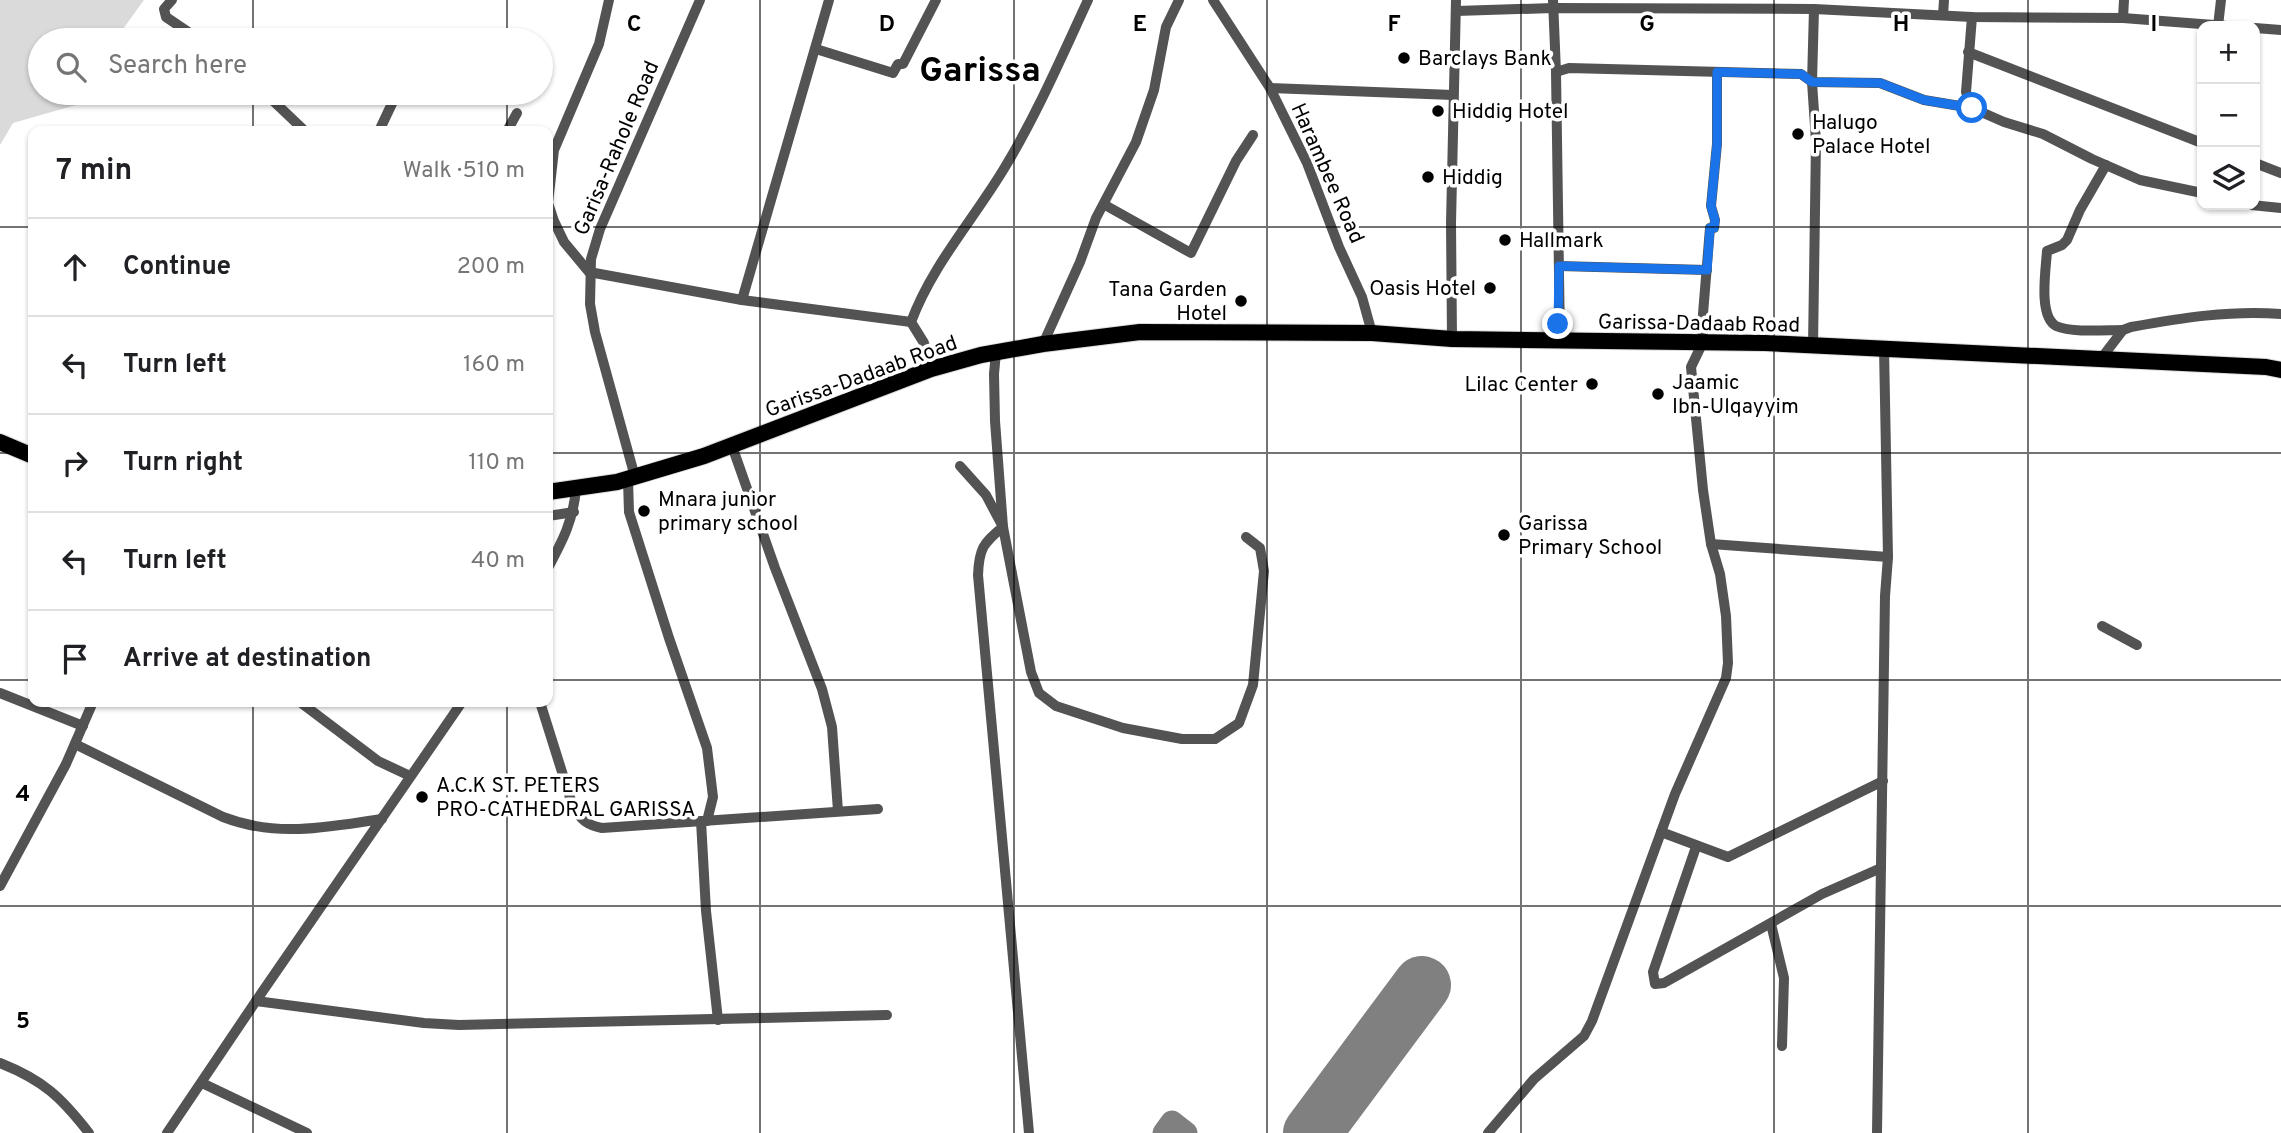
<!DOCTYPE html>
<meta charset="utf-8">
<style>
:root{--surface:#fff;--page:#f6f6f6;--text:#202124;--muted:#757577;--line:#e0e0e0}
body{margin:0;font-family:Overpass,sans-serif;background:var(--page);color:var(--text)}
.controls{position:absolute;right:21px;top:21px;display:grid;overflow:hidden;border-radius:14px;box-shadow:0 2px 5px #0004}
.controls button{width:63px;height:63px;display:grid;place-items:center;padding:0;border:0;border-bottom:2px solid var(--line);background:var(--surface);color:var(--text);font:35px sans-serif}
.stop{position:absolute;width:21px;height:21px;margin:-16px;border:5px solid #1a73e8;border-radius:50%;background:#fff}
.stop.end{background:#1a73e8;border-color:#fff;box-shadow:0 2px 7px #0008}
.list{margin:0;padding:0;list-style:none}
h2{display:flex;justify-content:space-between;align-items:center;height:91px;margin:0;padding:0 28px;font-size:30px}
h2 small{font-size:23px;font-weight:400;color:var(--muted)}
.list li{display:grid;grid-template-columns:46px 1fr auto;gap:21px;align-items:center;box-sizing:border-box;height:98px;padding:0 28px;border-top:2px solid var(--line)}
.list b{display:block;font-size:26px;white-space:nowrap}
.list em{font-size:23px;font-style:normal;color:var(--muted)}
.icon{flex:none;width:38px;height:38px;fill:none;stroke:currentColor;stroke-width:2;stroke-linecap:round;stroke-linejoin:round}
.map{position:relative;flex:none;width:2281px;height:1133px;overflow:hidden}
.search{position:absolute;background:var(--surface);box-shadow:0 2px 5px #0004;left:28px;top:28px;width:525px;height:77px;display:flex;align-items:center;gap:18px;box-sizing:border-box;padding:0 24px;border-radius:38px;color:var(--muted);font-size:26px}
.panel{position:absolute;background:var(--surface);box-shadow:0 2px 5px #0004;left:28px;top:126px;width:525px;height:581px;border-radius:14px}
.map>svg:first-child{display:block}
.green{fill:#dadada}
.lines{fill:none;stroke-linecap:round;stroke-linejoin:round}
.taxiway{stroke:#808080;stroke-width:23}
.runway{stroke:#808080;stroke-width:58}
.highway-casing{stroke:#dbdbdb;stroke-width:18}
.minor{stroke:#535353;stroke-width:10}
.highway{stroke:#000;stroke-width:16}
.route{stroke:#1a73e8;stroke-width:9}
.grid{fill:none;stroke:#000;stroke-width:2;stroke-opacity:0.55}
.poi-dot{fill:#000;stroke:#fff;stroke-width:2.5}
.labels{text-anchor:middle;stroke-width:7;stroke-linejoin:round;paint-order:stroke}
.poi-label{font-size:21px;fill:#000;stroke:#fff;text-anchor:start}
.street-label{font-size:21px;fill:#000;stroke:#fff}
.town-label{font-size:35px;font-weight:bold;fill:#000;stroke:#fff}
.grid-label{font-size:23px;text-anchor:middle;font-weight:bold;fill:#000;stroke:#fff;stroke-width:7;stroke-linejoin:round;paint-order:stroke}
</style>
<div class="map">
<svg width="2281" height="1133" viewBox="0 0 2281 1133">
<rect width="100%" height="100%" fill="#fff"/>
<path class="green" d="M0 0H144L115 40H40V93H92L90 101 13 123 0 145Z"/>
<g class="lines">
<path class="taxiway" d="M1164 1133 1172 1122 1186 1133"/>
<path class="runway" d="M1312 1133 1422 985"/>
<g class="highway-casing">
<g id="highway">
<path d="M0 442 33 456"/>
<path d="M548 492 617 482 704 456 931 369 981 355 1043 344 1140 332 1372 333 1452 339 1765 343 2266 367 2281 370"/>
</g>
</g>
<g class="minor">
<path d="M172 0 164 9 166 17 200 40"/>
<path d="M609 0 599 44 554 150 548 203 554 221 564 242 589 272 742 300 911 322"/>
<path d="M1213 0 1270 88 1307 163 1339 247 1362 297 1372 333"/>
<path d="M1553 0 1556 72"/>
<path d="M1456 11 1553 8 1814 9 1972 17 2123 18 2227 26"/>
<path d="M1943 15 1944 0"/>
<path d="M1972 17 1966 92 1972 108"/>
<path d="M2123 18 2124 0"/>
<path d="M2218 26 2221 0"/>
<path d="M2255 28 2281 30"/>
<path d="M816 49 893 73 898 64H903L936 0"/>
<path d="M1968 52 2202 143"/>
<path d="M1270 88 1453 95"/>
<path d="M265 93 305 131"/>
<path d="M379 131 397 93"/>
<path d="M507 131 517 113"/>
<path d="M2255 163 2281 173"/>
<path d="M2106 165 2080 210 2067 240 2062 245 2047 251C2046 269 2038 316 2056 326 2072 333 2106 330 2123 330"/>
<path d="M1105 205 1191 253 1236 161 1253 135"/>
<path d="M2251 205 2281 208"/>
<path d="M1559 266 1707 270"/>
<path d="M742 300 829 0"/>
<path d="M1452 339 1451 223 1456 0"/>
<path d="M1560 341 1556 72 1569 68 1801 74 1812 82 1880 83 1924 100 1972 108 2004 122 2043 134 2092 159 2140 180 2202 193"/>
<path d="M1043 344 1080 262 1096 218 1136 142 1154 90 1166 27 1179 0"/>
<path d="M1813 347 1816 141 1812 82 1814 9"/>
<path d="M996 352 994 374 995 421 1003 527 1031 672 1039 693 1056 706 1123 728 1182 739H1215L1239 723 1253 685 1264 571 1260 548 1246 537"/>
<path d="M2100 360 2123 330 2131 327C2181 318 2230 310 2281 314"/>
<path d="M931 369 924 343 911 322C932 265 974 219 1005 167 1037 114 1062 56 1088 0"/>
<path d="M732 446 775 568 822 689 832 727 838 811"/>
<path d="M960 466 986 495 1003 527C983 543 979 549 978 575L1029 1133"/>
<path d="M635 477 595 332 590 304 591 259 600 229 700 0"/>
<path d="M628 480 629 512 669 638 707 748 713 797 707 821"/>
<path d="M548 516 574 512"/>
<path d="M1711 544 1888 557"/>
<path d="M548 568C563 540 573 521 576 489"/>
<path d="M2102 626 2137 645"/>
<path d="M0 693 83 726"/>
<path d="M300 702 378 761 410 776"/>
<path d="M540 702 573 807C581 820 587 825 602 828L878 809"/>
<path d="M75 744 223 817C278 838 325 827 382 819"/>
<path d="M701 821 706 911 718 1020"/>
<path d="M1661 832 1728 857 1883 781"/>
<path d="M1696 847 1653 972 1655 984 1664 983 1822 894 1881 868"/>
<path d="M0 886 66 764 93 702"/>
<path d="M1771 924 1784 978 1782 1046"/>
<path d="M256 1001 424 1023 459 1025 887 1015"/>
<path d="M0 1063C43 1080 61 1097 89 1133"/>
<path d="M202 1083 307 1133"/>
<path d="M167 1133 256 1001 462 702"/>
<path d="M1488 1133 1534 1079 1584 1036 1592 1021 1675 794 1726 678 1728 663 1726 616 1720 574 1711 544 1703 490 1691 367 1703 342 1702 326 1710 228H1714L1715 220 1711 206 1717 144V72"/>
<path d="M1877 1133 1885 596 1888 557 1884 348"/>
</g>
<use href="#highway" class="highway"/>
</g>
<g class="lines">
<path class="route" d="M1558 324 1559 266 1707 270 1710 228H1714L1715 220 1711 206 1717 144V72L1801 74 1812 82 1880 83 1924 100 1972 108"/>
</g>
<path class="grid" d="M253 0V40M507 0V40M760 0V1133M1014 0V1133M1267 0V1133M1521 0V1133M1774 0V1133M2028 0V1133M253 93V131M507 93V131M0 227H33M548 227H2281M0 453H33M548 453H2281M0 680H33M548 680H2281M253 702V1133M507 702V1133M0 906H2281"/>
<g class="poi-dot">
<circle cx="1404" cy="58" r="7"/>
<circle cx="1438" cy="111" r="7"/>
<circle cx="1798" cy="134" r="7"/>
<circle cx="1428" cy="177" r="7"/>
<circle cx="1505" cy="240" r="7"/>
<circle cx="1490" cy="288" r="7"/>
<circle cx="1241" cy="301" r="7"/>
<circle cx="1592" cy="384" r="7"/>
<circle cx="1658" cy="394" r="7"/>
<circle cx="644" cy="511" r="7"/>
<circle cx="1504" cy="535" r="7"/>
<circle cx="422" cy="797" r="7"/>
</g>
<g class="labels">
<g class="poi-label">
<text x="1418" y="65">Barclays Bank</text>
<text x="1452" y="118">Hiddig Hotel</text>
<text x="1812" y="129">Halugo<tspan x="1812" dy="24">Palace Hotel</tspan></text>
<text x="1442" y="184">Hiddig</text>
<text x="1519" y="247">Hallmark</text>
<text x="1476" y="295" text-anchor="end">Oasis Hotel</text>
<text x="1227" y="296" text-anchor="end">Tana Garden<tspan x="1227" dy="24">Hotel</tspan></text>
<text x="1672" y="389">Jaamic<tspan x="1672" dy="24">Ibn-Ulqayyim</tspan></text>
<text x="1578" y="391" text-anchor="end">Lilac Center</text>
<text x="658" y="506">Mnara junior<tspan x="658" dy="24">primary school</tspan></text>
<text x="1518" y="530">Garissa<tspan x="1518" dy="24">Primary School</tspan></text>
<text x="436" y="792">A.C.K ST. PETERS<tspan x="436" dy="24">PRO-CATHEDRAL GARISSA</tspan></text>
</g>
<g class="street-label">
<text transform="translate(616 148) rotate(-67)" y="7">Garisa-Rahole Road</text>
<text transform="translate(1328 173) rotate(66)" y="7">Harambee Road</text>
<text transform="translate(1699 323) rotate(1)" y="7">Garissa-Dadaab Road</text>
<text transform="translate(861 376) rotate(-20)" y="7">Garissa-Dadaab Road</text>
</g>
<g class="town-label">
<text x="980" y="81">Garissa</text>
</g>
</g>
<g class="grid-label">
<text x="634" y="31">C</text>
<text x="887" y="31">D</text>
<text x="1140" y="31">E</text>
<text x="1394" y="31">F</text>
<text x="1647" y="31">G</text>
<text x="1901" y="31">H</text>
<text x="2154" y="31">I</text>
<text x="23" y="801">4</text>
<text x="23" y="1028">5</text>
</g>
</svg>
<div class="controls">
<button>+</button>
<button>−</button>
<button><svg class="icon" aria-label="layers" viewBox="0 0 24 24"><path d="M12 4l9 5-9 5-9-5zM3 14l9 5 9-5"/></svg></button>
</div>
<div class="stop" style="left:1972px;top:108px"></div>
<div class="stop end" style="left:1558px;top:324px"></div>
<div class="search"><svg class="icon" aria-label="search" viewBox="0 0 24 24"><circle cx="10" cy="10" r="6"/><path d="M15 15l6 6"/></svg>Search here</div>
<section class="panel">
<h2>7 min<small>Walk · 510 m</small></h2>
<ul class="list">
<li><svg class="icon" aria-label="ahead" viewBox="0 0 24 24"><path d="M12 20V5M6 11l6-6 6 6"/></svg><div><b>Continue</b></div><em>200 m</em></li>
<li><svg class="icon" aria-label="left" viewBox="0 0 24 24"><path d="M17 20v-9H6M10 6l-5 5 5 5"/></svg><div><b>Turn left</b></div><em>160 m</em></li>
<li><svg class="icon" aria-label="right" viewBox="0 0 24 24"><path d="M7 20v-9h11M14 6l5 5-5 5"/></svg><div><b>Turn right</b></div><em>110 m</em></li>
<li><svg class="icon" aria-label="left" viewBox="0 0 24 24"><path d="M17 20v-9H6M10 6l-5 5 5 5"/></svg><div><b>Turn left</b></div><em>40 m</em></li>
<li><svg class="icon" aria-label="arrive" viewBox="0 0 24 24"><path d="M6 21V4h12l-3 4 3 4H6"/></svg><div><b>Arrive at destination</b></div></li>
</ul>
</section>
</div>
